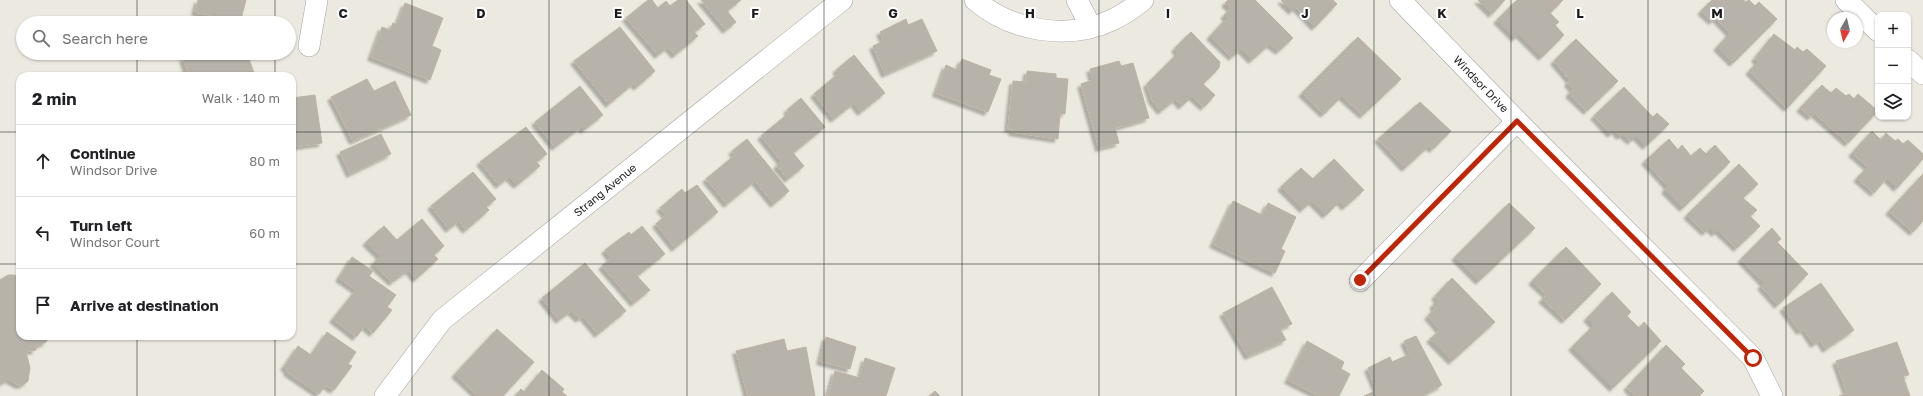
<!DOCTYPE html>
<meta charset="utf-8">
<style>
:root{--surface:#fff;--page:#f2f2f2;--text:#202124;--muted:#757577;--line:#e0e0e0}
body{margin:0;font-family:"Golos Text",sans-serif;background:var(--page);color:var(--text)}
.controls{position:absolute;right:12px;top:12px;display:grid;overflow:hidden;border-radius:8px;box-shadow:0 1px 3px #0004}
.controls button{width:36px;height:36px;display:grid;place-items:center;padding:0;border:0;border-bottom:1px solid var(--line);background:var(--surface);color:var(--text);font:20px sans-serif}
.compass{position:absolute;left:1827px;top:12px;width:36px;height:36px;border-radius:50%;background:var(--surface);box-shadow:0 1px 3px #0004;rotate:188deg}
.stop{position:absolute;width:12px;height:12px;margin:-9px;border:3px solid #c02606;border-radius:50%;background:#fff}
.stop.end{background:#c02606;border-color:#fff;box-shadow:0 1px 4px #0008}
.list{margin:0;padding:0;list-style:none}
h2{display:flex;justify-content:space-between;align-items:center;height:52px;margin:0;padding:0 16px;font-size:17px}
h2 small{font-size:13px;font-weight:400;color:var(--muted)}
.list li{display:grid;grid-template-columns:26px 1fr auto;gap:12px;align-items:center;box-sizing:border-box;height:72px;padding:0 16px;border-top:1px solid var(--line)}
.list b{display:block;font-size:15px;white-space:nowrap}
.list p{margin:0;font-size:13px;white-space:nowrap;color:var(--muted)}
.list em{font-size:13px;font-style:normal;color:var(--muted)}
.icon{flex:none;width:22px;height:22px;fill:none;stroke:currentColor;stroke-width:2;stroke-linecap:round;stroke-linejoin:round}
.map{position:relative;flex:none;width:1923px;height:396px;overflow:hidden}
.search{position:absolute;background:var(--surface);box-shadow:0 1px 3px #0004;left:16px;top:16px;width:280px;height:44px;display:flex;align-items:center;gap:10px;box-sizing:border-box;padding:0 14px;border-radius:22px;color:var(--muted);font-size:15px}
.panel{position:absolute;background:var(--surface);box-shadow:0 1px 3px #0004;left:16px;top:72px;width:280px;height:268px;border-radius:12px}
.map>svg:first-child{display:block}
.building{fill:#b8b3aa;stroke:#bdb3a3;filter:url(#shadow)}
.lines{fill:none;stroke-linecap:round;stroke-linejoin:round}
.street-casing{stroke:#a2a2a2;stroke-width:22}
.street{stroke:#fff;stroke-width:21}
.route{stroke:#c02606;stroke-width:5}
.grid{fill:none;stroke:#1b1b1b;stroke-width:1;stroke-opacity:0.55}
.labels{text-anchor:middle;stroke-width:4;stroke-linejoin:round;paint-order:stroke}
.street-label{font-size:11px;fill:#1b1b1b;stroke:#fff}
.grid-label{font-size:13px;text-anchor:middle;font-weight:bold;fill:#1b1b1b;stroke:#fff;stroke-width:4;stroke-linejoin:round;paint-order:stroke}
</style>
<div class="map">
<svg width="1923" height="396" viewBox="0 0 1923 396">
<defs>
<filter id="shadow"><feDropShadow dx="-3.5" dy="3.5" stdDeviation="1" flood-color="#0004"/></filter>
</defs>
<rect width="100%" height="100%" fill="#eceae0"/>
<g class="building">
<path d="M198 0H246L241 19 234 18V20L195 12Z"/>
<path d="M648 0H652L658 8 666 1 670 6 678 0H686L705 24 694 32 698 36 675 55 668 47 658 55 626 18Z"/>
<path d="M701 0H741L727 11 736 22 726 30Z"/>
<path d="M1228 0H1255L1293 38 1279 51 1270 44 1252 60 1241 49 1232 57 1210 36 1227 18 1224 15 1231 9 1225 3Z"/>
<path d="M1281 0H1333L1337 4 1315 27 1296 7 1292 11Z"/>
<path d="M1478 0H1505L1492 14Z"/>
<path d="M1517 0H1563L1550 13 1559 22 1555 25 1564 35 1542 57 1519 34 1515 38 1497 20Z"/>
<path d="M1712 0H1744L1745 2 1749 0 1755 6 1759 2 1777 19 1733 63 1717 47 1730 33 1716 18 1712 21 1701 11Z"/>
<path d="M405 3 443 18 432 46 441 50 430 80 371 57 382 27 390 30 393 23 397 25Z"/>
<path d="M906 19 908 25 922 19 937 51 885 74 873 46 884 41 880 32Z"/>
<path d="M620 27 655 71 637 87 634 83 609 104 574 61Z"/>
<path d="M1191 32 1220 62 1219 68 1203 84 1215 95 1204 107 1192 96 1182 106 1176 99 1161 111 1152 100 1147 84 1178 53 1175 48Z"/>
<path d="M1774 34 1795 50 1797 47 1803 52 1807 49 1826 66 1787 108 1749 71 1758 62 1755 58Z"/>
<path d="M1358 37 1401 79 1363 115 1342 96 1324 114 1302 93Z"/>
<path d="M1576 39 1618 81 1587 111 1569 94 1573 89 1568 83 1570 80 1554 61Z"/>
<path d="M198 53H247L255 76H189L183 58Z"/>
<path d="M854 55 885 93 861 112 854 103 834 119 814 94 839 73 836 70Z"/>
<path d="M962 59 991 70 989 75 1001 79 988 112 936 93 946 65 957 70Z"/>
<path d="M1119 61 1121 66 1133 63 1149 118 1115 128 1119 143 1099 148 1081 84 1093 80 1090 69Z"/>
<path d="M1027 71 1056 74V78L1068 79 1065 114H1060L1058 139 1012 132 1013 129H1008L1013 81 1026 82Z"/>
<path d="M367 79 374 91 395 81 411 115 353 141 331 97Z"/>
<path d="M1822 85 1831 93 1836 88 1846 96 1849 94 1854 99 1858 94 1878 111 1848 143 1814 113 1811 117 1800 108Z"/>
<path d="M580 86 603 115 584 130 581 127 555 147 535 122Z"/>
<path d="M1624 87 1653 117 1657 113 1669 124 1646 146 1636 136 1631 141 1623 134 1620 136 1615 130 1611 134 1594 116Z"/>
<path d="M315 95 322 143 292 147V98Z"/>
<path d="M801 98 825 127 793 153 804 166 788 179 777 166 781 161 761 136 789 113 787 110Z"/>
<path d="M1420 102 1451 131 1433 149 1429 146 1405 168 1378 139Z"/>
<path d="M526 127 547 154 536 162 540 166 517 185 509 177 499 185 480 162Z"/>
<path d="M1872 131 1881 140 1886 133 1895 141 1898 139 1903 144 1908 140 1923 154V159L1897 188 1887 178 1874 193 1857 178 1868 167 1852 153Z"/>
<path d="M381 134 391 154 350 174 340 152Z"/>
<path d="M747 139 789 191 774 204 755 181 727 204 706 179 735 155 732 151Z"/>
<path d="M1669 139 1678 150 1682 145 1691 156 1700 148 1706 154 1715 145 1730 162 1683 208 1665 190 1668 186 1645 161Z"/>
<path d="M1334 159 1364 190 1345 207 1340 201 1326 215 1312 201 1303 209 1281 187 1301 168 1313 179Z"/>
<path d="M1739 164 1758 184 1743 198 1757 210 1750 216 1760 226 1737 248 1718 230 1715 233 1710 228 1705 232 1687 215Z"/>
<path d="M473 172 496 199 486 207 489 210 466 230 459 221 449 229 431 206Z"/>
<path d="M1923 174V221L1913 232 1889 211Z"/>
<path d="M697 185 718 212 675 248 656 224 666 215 660 208 682 189 685 193Z"/>
<path d="M1233 201 1262 215 1268 203 1296 217 1281 249 1285 251 1275 273 1213 244Z"/>
<path d="M1509 203 1535 228 1479 281 1455 257Z"/>
<path d="M422 219 444 246 434 255 438 259 416 279 409 270 392 282 373 264 380 256 366 242 384 226 397 240Z"/>
<path d="M642 226 665 254 637 276 650 290 634 303 602 266 611 258 605 250 629 232 631 235Z"/>
<path d="M1772 228 1781 239 1777 242 1808 274 1778 305 1761 286 1764 283 1741 259Z"/>
<path d="M1566 247 1601 284 1565 320 1542 299 1547 295 1532 281Z"/>
<path d="M352 257 373 271 369 276 396 295 387 307 392 310 373 333 365 326 356 337 333 319 356 290 339 278Z"/>
<path d="M585 263 626 311 598 334 583 316 579 319 571 311 559 320 542 298Z"/>
<path d="M8 275H14L20 277V336H47L48 338 46 342 35 347 36 350 26 352 30 368 28 381 24 384 19 385 8 379 0 385V280Z"/>
<path d="M1452 278 1495 322 1452 361 1430 339 1440 330 1428 316 1435 308 1433 305 1438 300 1435 296Z"/>
<path d="M1821 283 1854 330 1826 349 1820 340 1814 344 1804 329 1800 331 1783 308Z"/>
<path d="M1272 287 1292 324 1280 329 1286 340 1248 356 1223 313Z"/>
<path d="M1612 292 1631 312 1627 316 1639 328 1644 322 1661 341 1613 388 1572 347 1594 325 1587 318Z"/>
<path d="M497 329 534 362 503 396H474L476 394 455 374Z"/>
<path d="M327 332 356 352 348 364 352 366 334 390 326 385 319 394 287 372 288 370 284 367 298 346 311 355Z"/>
<path d="M1416 336 1442 385 1424 395V396H1364L1377 390 1368 368 1390 357 1392 362 1410 354 1404 341Z"/>
<path d="M826 337 856 347 850 369 820 361Z"/>
<path d="M784 339 787 351 806 347 815 396H748L736 351Z"/>
<path d="M1307 341 1344 362 1341 369 1350 374 1339 396H1320L1288 380Z"/>
<path d="M1897 342 1909 375 1903 376 1910 396H1839L1847 393 1836 361Z"/>
<path d="M1666 345 1685 364 1681 368 1704 391 1699 396H1635L1627 387Z"/>
<path d="M865 358 895 368 886 396H828L835 371 860 378Z"/>
<path d="M542 370 564 389 562 392 567 396H515L521 389 524 392Z"/>
<path d="M935 391 940 396H929Z"/>
</g>
<g class="lines">
<g class="street-casing">
<g id="street">
<path d="M975 0C1011 31 1068 41 1112 20 1123 15 1133 8 1143 0"/>
<path d="M1077 0 1091 27"/>
<path d="M1400 0 1517 121 1753 358 1772 396"/>
<path d="M1846 0 1878 31"/>
<path d="M309 46 317 0"/>
<path d="M1908 60 1923 74"/>
<path d="M1360 281 1517 121"/>
<path d="M385 396 442 320 842 0"/>
</g>
</g>
<use href="#street" class="street"/>
</g>
<g class="lines">
<path class="route" d="M1360 280 1517 121 1753 358"/>
</g>
<path class="grid" d="M137 0V23M275 0V23M412 0V396M549 0V396M687 0V396M824 0V396M962 0V396M1099 0V396M1236 0V396M1374 0V396M1511 0V396M1648 0V396M1786 0V396M137 53V76M275 53V76M0 132H20M292 132H1923M0 264H20M292 264H1923M137 336V396M275 336V396"/>
<g class="labels">
<g class="street-label">
<text transform="translate(1481 84) rotate(46)" y="4">Windsor Drive</text>
<text transform="translate(605 190) rotate(-39)" y="4">Strang Avenue</text>
</g>
</g>
<g class="grid-label">
<text x="343" y="18">C</text>
<text x="481" y="18">D</text>
<text x="618" y="18">E</text>
<text x="755" y="18">F</text>
<text x="893" y="18">G</text>
<text x="1030" y="18">H</text>
<text x="1168" y="18">I</text>
<text x="1305" y="18">J</text>
<text x="1442" y="18">K</text>
<text x="1580" y="18">L</text>
<text x="1717" y="18">M</text>
</g>
</svg>
<div class="controls">
<button>+</button>
<button>−</button>
<button><svg class="icon" aria-label="layers" viewBox="0 0 24 24"><path d="M12 4l9 5-9 5-9-5zM3 14l9 5 9-5"/></svg></button>
</div>
<svg class="compass" viewBox="-18 -18 36 36"><path d="M0-13l5 13h-10z" fill="#e53935"/><path d="M0 13l5-13h-10z" fill="#757577"/></svg>
<div class="stop" style="left:1753px;top:358px"></div>
<div class="stop end" style="left:1360px;top:280px"></div>
<div class="search"><svg class="icon" aria-label="search" viewBox="0 0 24 24"><circle cx="10" cy="10" r="6"/><path d="M15 15l6 6"/></svg>Search here</div>
<section class="panel">
<h2>2 min<small>Walk · 140 m</small></h2>
<ul class="list">
<li><svg class="icon" aria-label="ahead" viewBox="0 0 24 24"><path d="M12 20V5M6 11l6-6 6 6"/></svg><div><b>Continue</b><p>Windsor Drive</p></div><em>80 m</em></li>
<li><svg class="icon" aria-label="left" viewBox="0 0 24 24"><path d="M17 20v-9H6M10 6l-5 5 5 5"/></svg><div><b>Turn left</b><p>Windsor Court</p></div><em>60 m</em></li>
<li><svg class="icon" aria-label="arrive" viewBox="0 0 24 24"><path d="M6 21V4h12l-3 4 3 4H6"/></svg><div><b>Arrive at destination</b></div></li>
</ul>
</section>
</div>
